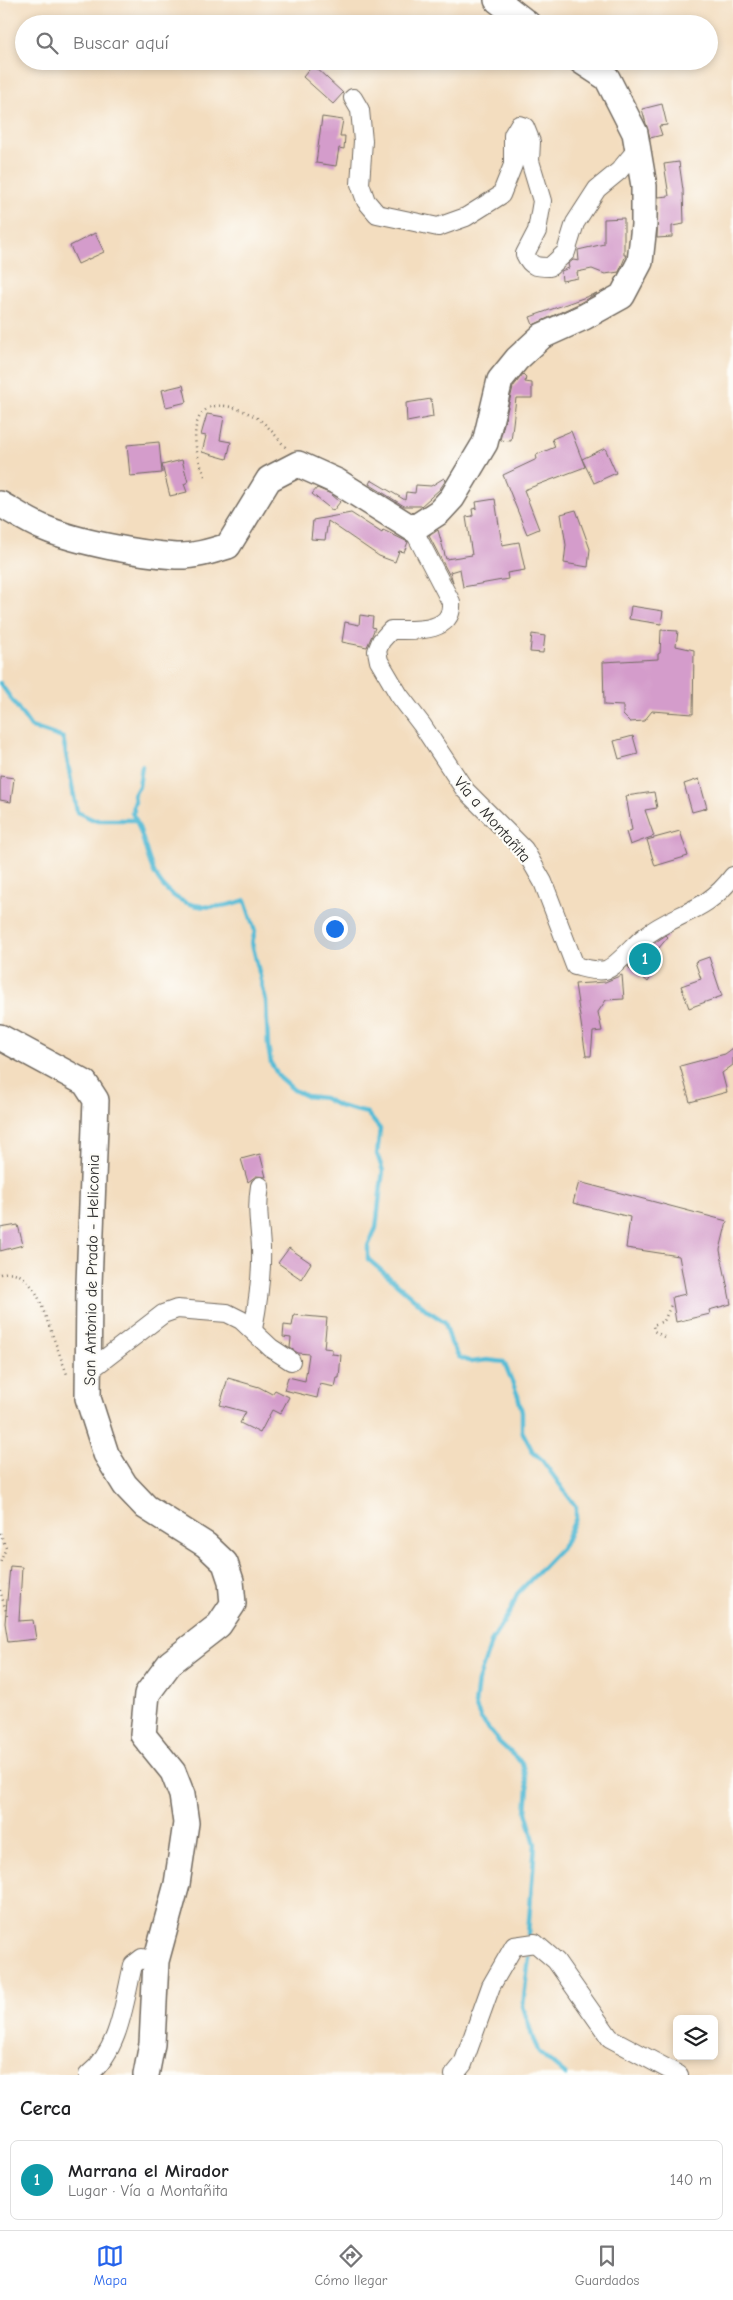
<!DOCTYPE html>
<html lang="es">
<meta charset="utf-8">
<style>
:root{--surface:#fff;--page:#f2f2f2;--text:#202124;--muted:#757577;--line:#e0e0e0;--accent:#2563eb}
body{margin:0;font-family:"Comic Neue",sans-serif;background:var(--page);color:var(--text)}
.controls{position:absolute;right:15px;bottom:15px;display:grid;overflow:hidden;border-radius:8px;box-shadow:0 2px 8px #0003}
.controls button{width:45px;height:45px;display:grid;place-items:center;padding:0;border:0;border-bottom:1px solid var(--line);background:var(--surface);color:var(--text);font:25px sans-serif}
.you{position:absolute;left:334px;top:928px;width:18px;height:18px;margin:-12px;border:4px solid #fff;border-radius:50%;background:#1a73e8;box-shadow:0 0 0 8px #1a73e833}
.badge{display:grid;place-items:center;width:32px;height:32px;border-radius:50%;background:var(--accent);color:#fff;font-size:16px;font-weight:700}
.pin{position:absolute;translate:-50% -50%;border:2px solid #fff;box-shadow:0 1px 5px #0006}
.list{margin:0;padding:0;list-style:none}
h2{display:flex;justify-content:space-between;align-items:center;height:65px;margin:0;padding:0 20px;font-size:21px}
h2 small{font-size:16px;font-weight:400;color:var(--muted)}
.list li{display:grid;grid-template-columns:32px 1fr auto;gap:15px;align-items:center;box-sizing:border-box;height:80px;margin:0 10px 10px;padding:0 10px;border:1px solid var(--line);border-radius:8px}
.list b{display:block;font-size:19px;white-space:nowrap}
.list p{margin:0;font-size:16px;white-space:nowrap;color:var(--muted)}
.list em{font-size:16px;font-style:normal;color:var(--muted)}
.icon{flex:none;width:28px;height:28px;fill:none;stroke:currentColor;stroke-width:2;stroke-linecap:round;stroke-linejoin:round}
.map{position:relative;flex:none;width:733px;height:2075px;overflow:hidden}
.search{position:absolute;background:var(--surface);box-shadow:0 2px 8px #0003;left:15px;right:15px;top:15px;height:55px;display:flex;align-items:center;gap:12px;box-sizing:border-box;padding:0 18px;border-radius:28px;color:var(--muted);font-size:19px}
.sheet{height:155px;background:var(--surface)}
nav{display:flex;justify-content:space-around;align-items:center;box-sizing:border-box;height:70px;border-top:1px solid var(--line);background:var(--surface);font-size:14px;color:var(--muted)}
nav a{display:grid;justify-items:center;gap:2px}
nav .on{color:var(--accent)}
.map>svg:first-child{display:block}
.lines{fill:none;stroke-linecap:round;stroke-linejoin:round}
.stream{stroke:#58bcd6;stroke-width:4.5}
.building{fill:#d49ccb}
.street-casing{stroke:#71695f;stroke-width:20}
.secondary-casing{stroke:#71695f;stroke-width:28}
.path{stroke:#71695f;stroke-width:2.5;stroke-dasharray:1 4;stroke-linecap:butt}
.street{stroke:#fff;stroke-width:18}
.secondary{stroke:#fff;stroke-width:25}
.labels{text-anchor:middle;stroke-width:4.5;stroke-linejoin:round;paint-order:stroke}
.street-label{font-size:16px;fill:#2b2b2b;stroke:#fdfcf7}
</style>
<div class="map">
<svg width="733" height="2075" viewBox="0 0 733 2075">
<rect width="100%" height="100%" fill="#fdfcf7"/>
<filter id="ink" filterUnits="userSpaceOnUse"><feTurbulence type="fractalNoise" baseFrequency=".02" numOctaves="2"/><feDisplacementMap in="SourceGraphic" scale="10" xChannelSelector="R" yChannelSelector="G"/><feConvolveMatrix kernelMatrix="1 2 1 2 8 2 1 2 1" color-interpolation-filters="sRGB"/></filter>
<filter id="wash" filterUnits="userSpaceOnUse"><feTurbulence type="fractalNoise" baseFrequency=".0096" numOctaves="4" result="noise"/><feDisplacementMap in="SourceGraphic" scale="20" xChannelSelector="R" yChannelSelector="G"/><feGaussianBlur stdDeviation="1.12" result="paint"/><feColorMatrix in="noise" values="0 0 0 0 0 0 0 0 0 0 0 0 0 0 0 0 0 1.4 0 .05"/><feComposite in="paint" operator="in"/></filter>
<g filter="url(#wash)">
<rect width="100%" height="100%" fill="#f3ddbf"/>
<g class="lines">
<g class="stream">
<path d="M0 683 31 727 63 738 77 812 94 820H136C144 837 146 857 155 874 174 909 210 913 245 900L255 931 252 943 266 1001 268 1046 271 1063 279 1077 294 1090 306 1096 324 1098 339 1106 367 1113 380 1129 377 1154 383 1171 381 1185 376 1228 368 1246V1259L428 1311 445 1322 451 1343 459 1357 471 1362 487 1360 504 1362 518 1396 522 1412V1431L533 1452 542 1460 576 1507V1518L564 1545 517 1594 511 1610 492 1640 478 1681 475 1705 481 1719 499 1742 522 1763 528 1788 526 1812 535 1844 528 1934"/>
<path d="M136 820 132 813 134 811 133 806 135 802 134 795 139 786 142 766"/>
<path d="M529 1958 523 2006 533 2039 539 2052 566 2075"/>
</g>
</g>
<g id="blocks">
<g class="building">
<path d="M313 65 343 93 333 104 303 77Z"/>
<path d="M662 104 667 125 659 126 662 135 650 138 642 109Z"/>
<path d="M322 117 343 120 340 136H345L344 149 339 148 336 166 316 163Z"/>
<path d="M679 162 683 190 684 224 672 226V237L657 238 658 197 669 196 664 164Z"/>
<path d="M624 218V255H626L619 272 605 274 592 269 577 272 578 278 562 281 561 271 569 268 568 264 573 260 579 261 578 250 604 244V219Z"/>
<path d="M95 233 104 252 78 264 70 246Z"/>
<path d="M597 293 578 304 533 325 530 317Z"/>
<path d="M523 374 526 377 525 382 532 383V398H516L511 441 500 440 513 387Z"/>
<path d="M183 385 187 402 166 407 162 390Z"/>
<path d="M431 399 433 417 407 422 406 403Z"/>
<path d="M207 414 224 417 220 440 231 442 227 459 202 452 206 436 201 435Z"/>
<path d="M571 431 585 467 524 490 539 529 527 534 503 475 537 459 536 455 555 447 552 439Z"/>
<path d="M159 442 162 473 130 476 127 445Z"/>
<path d="M605 448 616 473 594 483 582 459Z"/>
<path d="M182 460 188 482 184 484 187 492 170 496 162 465Z"/>
<path d="M444 478 446 480 440 489 421 506H404L369 484 371 480 405 500 406 492 415 493 416 485 431 486Z"/>
<path d="M317 488 331 494 340 502 333 511 312 494Z"/>
<path d="M495 499 502 545 519 542 525 570 507 573 508 579 463 587 460 569 450 572 453 582 429 536 438 530 446 559 472 555 466 517 473 516 472 509 477 508 476 502Z"/>
<path d="M576 510 590 549 588 567 564 563 566 545 561 514Z"/>
<path d="M351 513 382 533 383 530 408 542 404 552 399 551 395 562 379 556 328 521 325 540 311 539 313 520Z"/>
<path d="M631 606 663 611 661 624 629 619Z"/>
<path d="M360 615 373 617 372 627 375 628 367 647 342 642 345 622 359 625Z"/>
<path d="M661 630 678 631 676 646 694 650 693 714 652 711 644 721 630 722 623 715V706L604 705 603 662 658 659V654L660 653Z"/>
<path d="M532 634 545 636 543 653 530 652Z"/>
<path d="M633 736 638 754 619 759 614 741Z"/>
<path d="M0 776 14 778 11 802 0 800Z"/>
<path d="M699 779 707 808 692 812 684 784Z"/>
<path d="M654 792 657 808 645 810 654 836 630 845 626 832 632 830 626 796Z"/>
<path d="M680 831 688 856 655 866 647 840Z"/>
<path d="M666 935 668 937 653 955 660 962 648 982 641 976 640 978 628 967 650 946Z"/>
<path d="M709 957 722 996 689 1008 681 986 701 979 695 962Z"/>
<path d="M622 975 624 999 606 1000 598 1012 602 1031 593 1032 591 1056H586L575 984 605 982Z"/>
<path d="M733 1048V1065L722 1073 727 1092 690 1102 680 1066 725 1054Z"/>
<path d="M260 1154 266 1177 256 1176 248 1182 241 1159Z"/>
<path d="M579 1182 727 1221 720 1250 731 1304 709 1310 710 1314 676 1322 672 1297 686 1294 679 1256 626 1248 630 1217 573 1203Z"/>
<path d="M18 1225 23 1245 0 1251V1228Z"/>
<path d="M289 1248 311 1263 301 1279 278 1263Z"/>
<path d="M294 1315 327 1318 324 1348 332 1349V1354L341 1355 339 1378H337L335 1387 320 1384 317 1398 284 1390 288 1377 305 1381 309 1354 298 1353 290 1348 291 1338 283 1337 284 1325 292 1326Z"/>
<path d="M228 1378 259 1387 272 1394 275 1390 289 1397 280 1414 272 1410 260 1433 240 1423 246 1412 220 1405Z"/>
<path d="M10 1566 22 1567 19 1621 33 1620 36 1639 8 1642 5 1623Z"/>
</g>
</g>
</g>
<g filter="url(#ink)">
<use href="#blocks" fill-opacity="0" stroke="#71695f" stroke-width="1"/>
<g class="lines">
<g class="street-casing">
<g id="street">
<path d="M353 98 360 110 363 141 360 184 366 201 377 214 438 227 466 217 501 195 513 165V135L519 125 525 127 531 142 530 161 542 201 537 231 525 254C531 267 536 267 550 267L566 252 575 223 597 189 619 171 638 148"/>
<path d="M413 529 451 602C454 634 412 630 391 630L381 641 377 651 379 661 399 695 422 725 465 790 524 849 543 882 575 966C584 968 595 972 605 970 615 968 634 945 643 938 675 912 705 914 733 876"/>
<path d="M253 1329C258 1303 262 1276 261 1248 260 1226 256 1209 260 1186"/>
<path d="M89 1371 163 1314 177 1309 227 1313 241 1320 271 1348 291 1361"/>
<path d="M88 2075C120 2050 124 2002 133 1965L142 1958 156 1961"/>
<path d="M454 2075 463 2064 491 1986 514 1946 535 1943 556 1961 610 2038 679 2075"/>
</g>
</g>
<g class="secondary-casing">
<g id="secondary">
<path d="M497 0 528 24"/>
<path d="M0 504C14 512 29 522 44 528 77 542 140 554 176 556 193 557 212 551 228 546L269 479 298 464 338 482 413 529 439 512 452 498 485 443 500 380 517 359 542 336 584 317 622 296 640 262 644 225V186L635 133 607 78 581 61"/>
<path d="M0 1037 85 1083 96 1100 89 1284 88 1398 106 1454 125 1485 146 1507 206 1545 225 1563 231 1581 233 1604 219 1625 170 1663 147 1694 143 1735 173 1772 182 1795 186 1823 177 1884 156 1961 152 2044 146 2075"/>
</g>
</g>
<g class="path">
<path d="M205 476C184 429 195 385 254 416 268 424 277 438 287 449"/>
<path d="M0 1274C19 1268 29 1281 38 1296L68 1377"/>
<path d="M664 1337 654 1331 653 1325 664 1321 671 1305"/>
<path d="M0 1533 6 1548 0 1563"/>
<path d="M0 1590 7 1615"/>
</g>
<use href="#street" class="street"/>
<use href="#secondary" class="secondary"/>
</g>
</g>
<g class="labels">
<g class="street-label">
<text transform="translate(493 819) rotate(49)" y="6">Vía a Montañita</text>
<text transform="translate(91 1270) rotate(-89)" y="6">San Antonio de Prado - Heliconia</text>
</g>
</g>
</svg>
<div class="controls">
<button><svg class="icon" aria-label="layers" viewBox="0 0 24 24"><path d="M12 4l9 5-9 5-9-5zM3 14l9 5 9-5"/></svg></button>
</div>
<div class="you"></div>
<div class="pin badge" style="left:645px;top:959px;background:#0f9aa8">1</div>
<div class="search"><svg class="icon" aria-label="search" viewBox="0 0 24 24"><circle cx="10" cy="10" r="6"/><path d="M15 15l6 6"/></svg>Buscar aquí</div>
</div>
<section class="sheet">
<h2>Cerca<small></small></h2>
<ul class="list">
<li><span class="badge" style="background:#0f9aa8">1</span><div><b>Marrana el Mirador</b><p>Lugar · Vía a Montañita</p></div><em>140 m</em></li>
</ul>
</section>
<nav>
<a class="on"><svg class="icon" aria-label="map" viewBox="0 0 24 24"><path d="M3 6l6-2 6 2 6-2v14l-6 2-6-2-6 2zM9 4v14M15 6v14"/></svg>Mapa</a>
<a><svg class="icon" aria-label="directions" viewBox="0 0 24 24"><path d="M12 3l9 9-9 9-9-9zM9 14v-3h6M13 9l2 2-2 2"/></svg>Cómo llegar</a>
<a><svg class="icon" aria-label="saved" viewBox="0 0 24 24"><path d="M7 4h10v16l-5-4-5 4z"/></svg>Guardados</a>
</nav>
